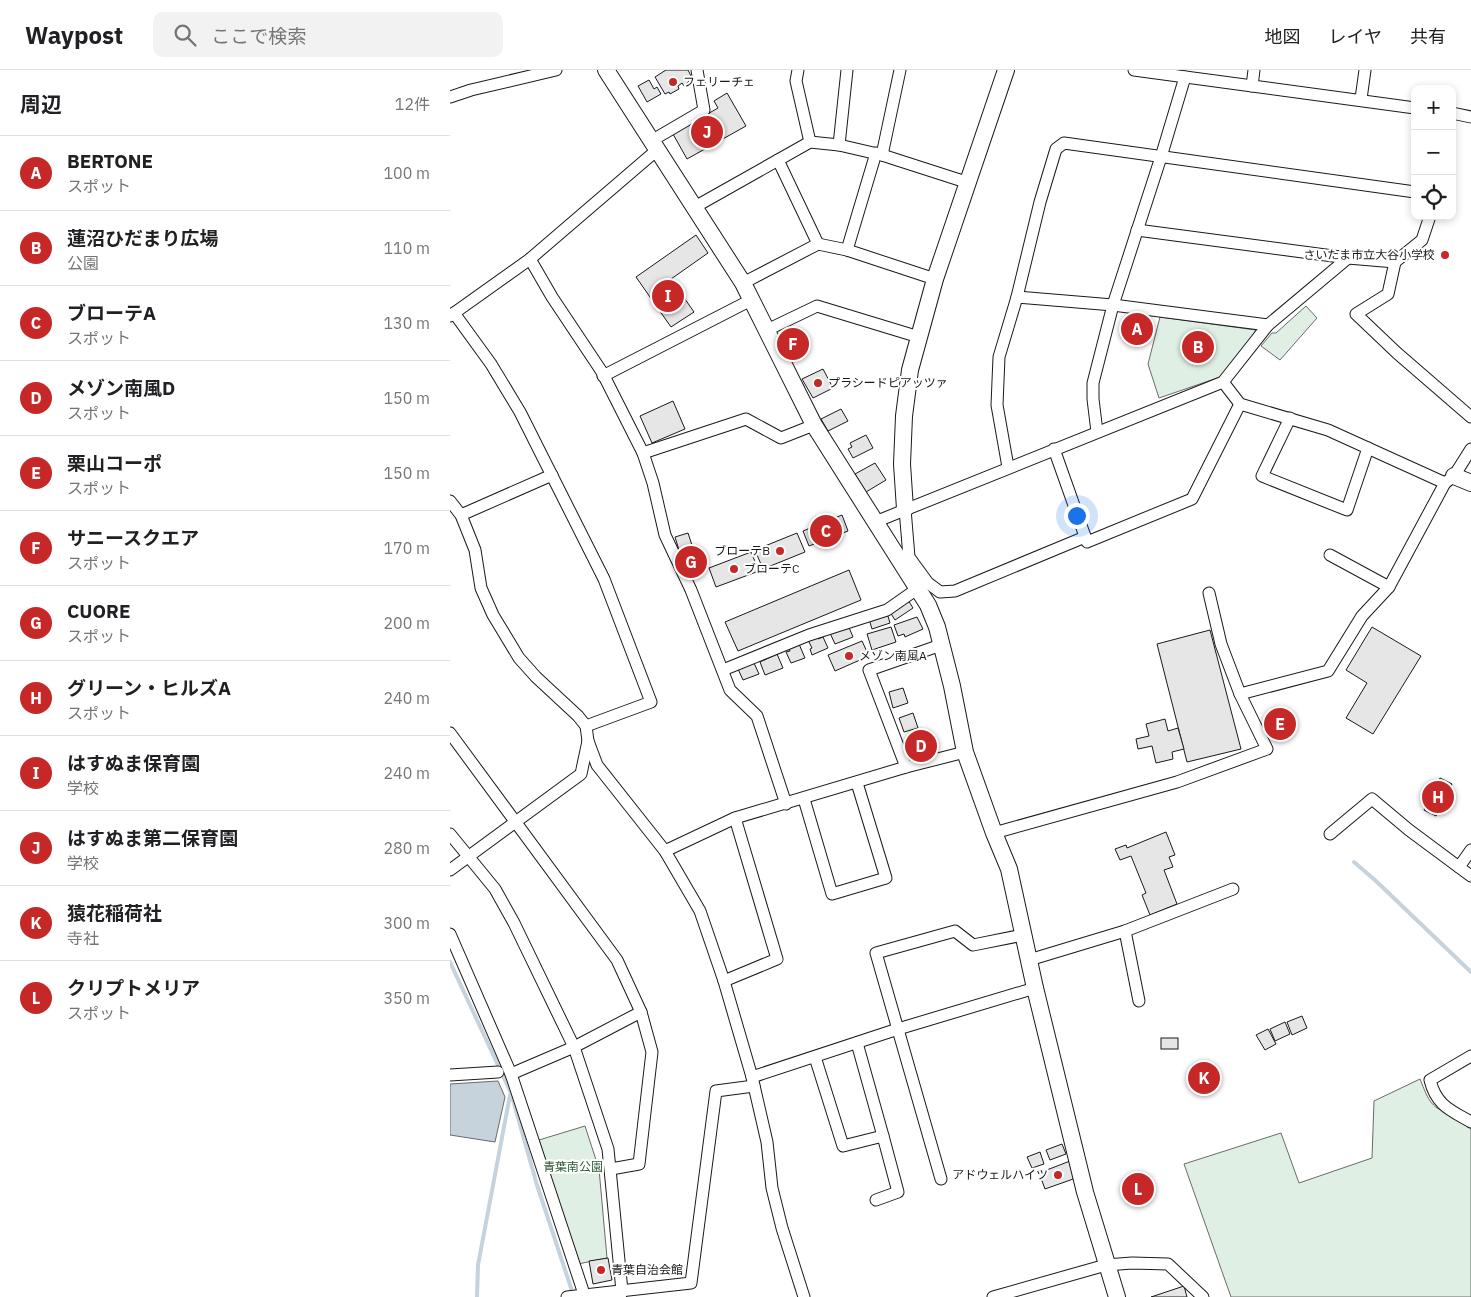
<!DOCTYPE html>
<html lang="ja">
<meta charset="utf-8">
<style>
:root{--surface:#fff;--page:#f2f2f2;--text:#202124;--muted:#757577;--line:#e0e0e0;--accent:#c62828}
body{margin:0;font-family:"IBM Plex Sans","Noto Sans JP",sans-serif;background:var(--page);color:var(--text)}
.controls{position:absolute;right:15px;top:15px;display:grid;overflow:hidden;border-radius:10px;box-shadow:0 2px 8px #0003}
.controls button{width:45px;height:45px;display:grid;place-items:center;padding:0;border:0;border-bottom:1px solid var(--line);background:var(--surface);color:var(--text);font:25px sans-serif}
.you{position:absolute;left:626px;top:445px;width:18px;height:18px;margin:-12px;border:4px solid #fff;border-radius:50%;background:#1a73e8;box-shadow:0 0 0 8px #1a73e833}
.badge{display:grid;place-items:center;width:32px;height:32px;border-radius:50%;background:var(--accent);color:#fff;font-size:16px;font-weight:700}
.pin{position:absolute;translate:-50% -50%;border:2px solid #fff;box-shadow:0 1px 5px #0006}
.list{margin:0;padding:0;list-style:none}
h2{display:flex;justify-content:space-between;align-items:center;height:65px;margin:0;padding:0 20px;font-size:21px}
h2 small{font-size:16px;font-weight:400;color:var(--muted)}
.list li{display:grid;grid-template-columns:32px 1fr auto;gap:15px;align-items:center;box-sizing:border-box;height:75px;padding:0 20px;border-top:1px solid var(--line)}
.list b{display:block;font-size:19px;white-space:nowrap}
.list p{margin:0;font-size:16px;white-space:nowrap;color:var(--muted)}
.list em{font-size:16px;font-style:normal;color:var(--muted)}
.icon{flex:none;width:28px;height:28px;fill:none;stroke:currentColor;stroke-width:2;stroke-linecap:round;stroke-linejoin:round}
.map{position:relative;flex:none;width:1021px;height:1227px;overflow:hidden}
header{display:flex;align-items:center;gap:30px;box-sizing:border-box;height:70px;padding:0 25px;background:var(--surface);border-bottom:1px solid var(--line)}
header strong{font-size:24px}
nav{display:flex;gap:28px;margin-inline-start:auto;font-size:18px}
.search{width:350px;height:45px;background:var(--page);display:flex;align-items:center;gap:12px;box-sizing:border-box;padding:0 18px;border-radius:10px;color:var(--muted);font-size:19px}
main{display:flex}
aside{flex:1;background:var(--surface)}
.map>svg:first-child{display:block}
.green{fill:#e0efe3;stroke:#6a6a6a}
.water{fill:#c6d2dc;stroke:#6a6a6a}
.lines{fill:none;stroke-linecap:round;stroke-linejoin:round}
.stream{stroke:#c6d2dc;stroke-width:4}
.building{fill:#e6e6e6;stroke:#1a1a1a}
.street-casing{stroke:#1a1a1a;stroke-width:13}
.secondary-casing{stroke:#1a1a1a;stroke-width:18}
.street{stroke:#fff;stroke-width:11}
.secondary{stroke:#fff;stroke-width:16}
.poi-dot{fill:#c62828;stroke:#fff;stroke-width:2}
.labels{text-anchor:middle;stroke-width:4;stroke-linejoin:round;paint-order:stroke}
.poi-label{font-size:12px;fill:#1a1a1a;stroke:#fff;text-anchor:start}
.park-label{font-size:12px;fill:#2b5a34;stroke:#fff}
</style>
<header>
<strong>Waypost</strong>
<div class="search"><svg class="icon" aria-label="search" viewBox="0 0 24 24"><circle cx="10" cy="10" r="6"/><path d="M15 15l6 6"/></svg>ここで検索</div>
<nav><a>地図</a><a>レイヤ</a><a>共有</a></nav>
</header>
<main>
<aside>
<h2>周辺<small>12件</small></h2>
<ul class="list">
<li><span class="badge">A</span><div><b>BERTONE</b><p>スポット</p></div><em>100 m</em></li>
<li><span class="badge">B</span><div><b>蓮沼ひだまり広場</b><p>公園</p></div><em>110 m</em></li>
<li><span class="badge">C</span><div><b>ブローテA</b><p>スポット</p></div><em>130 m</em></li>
<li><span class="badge">D</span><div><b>メゾン南風D</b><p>スポット</p></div><em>150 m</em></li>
<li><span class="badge">E</span><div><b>栗山コーポ</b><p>スポット</p></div><em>150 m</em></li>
<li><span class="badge">F</span><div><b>サニースクエア</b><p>スポット</p></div><em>170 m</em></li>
<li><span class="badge">G</span><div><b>CUORE</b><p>スポット</p></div><em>200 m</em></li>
<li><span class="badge">H</span><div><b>グリーン・ヒルズA</b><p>スポット</p></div><em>240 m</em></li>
<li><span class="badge">I</span><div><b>はすぬま保育園</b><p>学校</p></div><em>240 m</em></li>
<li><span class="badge">J</span><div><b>はすぬま第二保育園</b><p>学校</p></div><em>280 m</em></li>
<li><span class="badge">K</span><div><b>猿花稲荷社</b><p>寺社</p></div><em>300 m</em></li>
<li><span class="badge">L</span><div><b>クリプトメリア</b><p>スポット</p></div><em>350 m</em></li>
</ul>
</aside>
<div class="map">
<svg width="1021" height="1227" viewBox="0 0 1021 1227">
<rect width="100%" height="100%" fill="#fff"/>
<g class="green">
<path d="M856 236 867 248 830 290 811 276 822 263H826Z"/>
<path d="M710 247 806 260 776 305 709 328 698 294Z"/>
<path d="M970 1009C975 1021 980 1039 995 1041L1021 1055V1227H781L734 1094 831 1063 849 1113 922 1088 924 1031Z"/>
<path d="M135 1056 149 1099 157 1188 128 1194 89 1070Z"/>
</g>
<path class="water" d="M48 1011 55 1027 45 1072 0 1065V1014Z"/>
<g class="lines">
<g class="stream">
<path d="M904 792 926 811 1021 902"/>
<path d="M0 892 61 1023 87 1115 123 1224"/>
<path d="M27 1227 28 1195 60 1025"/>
</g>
</g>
<g class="building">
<path d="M216 0H238L242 8 234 16 232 13 228 16 229 19 220 24 219 22 215 24 205 7Z"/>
<path d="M199 10 204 19 207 17 211 24 197 32 188 16Z"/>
<path d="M277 23 296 56 237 89 223 64 268 38 264 31Z"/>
<path d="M246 165 258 183 221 209 244 242 221 257 186 207Z"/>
<path d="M675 247 700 248 699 271 674 269Z"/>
<path d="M345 261 355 281 341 288 331 268Z"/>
<path d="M373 299 383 318 363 328 352 309Z"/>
<path d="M223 331 235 359 202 373 190 346Z"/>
<path d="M391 339 398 351 378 361 371 349Z"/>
<path d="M416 365 423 378 403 388 398 379 402 377 400 373Z"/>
<path d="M425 393 436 410 416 422 405 404Z"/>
<path d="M392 445 398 461 359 476 353 461Z"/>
<path d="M238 463 251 503 242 507 229 480 225 467Z"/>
<path d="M347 463 355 482 313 499 305 480Z"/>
<path d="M301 482 309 501 266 517 259 498Z"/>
<path d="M399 500 411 530 288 581 275 552Z"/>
<path d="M458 530 463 538 445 550 440 542Z"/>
<path d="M437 543 440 553 422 559 419 549Z"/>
<path d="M467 547 473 559 455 567 454 564 448 566 444 555Z"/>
<path d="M398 555 403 567 385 574 380 563Z"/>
<path d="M441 557 446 572 422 580 417 564Z"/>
<path d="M922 557 971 586 923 664 896 648 917 613 896 600Z"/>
<path d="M760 560 791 679 737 692 707 574Z"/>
<path d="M367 567 368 569 373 567 378 578 362 585 360 579 362 578 358 570Z"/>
<path d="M412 571 419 586 385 601 378 585Z"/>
<path d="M349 574 355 588 341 593 336 582 340 581 339 578Z"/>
<path d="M327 584 333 598 315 605 310 592Z"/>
<path d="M304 593 309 604 293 610 288 599Z"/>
<path d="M453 618 458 633 443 638 439 622Z"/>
<path d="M835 640 844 651 824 668 815 656Z"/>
<path d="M463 643 468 658 454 662 449 648Z"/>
<path d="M715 649 718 661 728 658 734 679 722 682 723 689 706 693 702 676 688 679 686 669 699 666 696 654Z"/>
<path d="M475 667 479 681 467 685 462 671Z"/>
<path d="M990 708 1002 714 986 746 974 740Z"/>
<path d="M716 762 725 785 719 787 723 797 714 800 727 834 700 845 692 825 696 823 681 786 670 790 665 779 676 775 677 778Z"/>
<path d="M852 946 857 958 842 965 837 952Z"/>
<path d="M835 952 840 964 825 971 820 959Z"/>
<path d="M818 959 826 974 815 980 806 965Z"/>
<rect x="711" y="968" width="17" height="11"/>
<path d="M612 1074 616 1084 600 1090 596 1080Z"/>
<path d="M590 1082 594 1094 582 1098 577 1087Z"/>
<path d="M620 1091 626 1108 595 1119 589 1103Z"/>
<path d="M697 1107 702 1122 679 1130 674 1115Z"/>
<path d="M158 1188 162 1210 143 1214 139 1191Z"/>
<path d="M734 1216 737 1227H701Z"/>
</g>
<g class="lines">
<g class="street-casing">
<g id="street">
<path d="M348 0 346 11 360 72"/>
<path d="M684 0 965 38"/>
<path d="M802 16 804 0"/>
<path d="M0 27 21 20 106 0"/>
<path d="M911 29 915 0"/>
<path d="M1002 43 1021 47"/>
<path d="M201 71 254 40 247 0"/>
<path d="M389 75 397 0"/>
<path d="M432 85 450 0"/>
<path d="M328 90 368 174"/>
<path d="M243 138 360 72 389 75 432 85 519 113"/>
<path d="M980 146 972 170 945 192 938 224 906 244 947 283 1021 347"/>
<path d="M687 160 898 188 945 192"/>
<path d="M397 180 426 83"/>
<path d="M80 189 102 227 152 302 193 383 203 413 215 465 241 520 280 620 307 646 336 734"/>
<path d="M293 213 368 174 397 180 485 209"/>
<path d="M567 227 590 132 606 79 614 73 965 122"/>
<path d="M4 243 41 294 70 342 154 509 201 632 136 656"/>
<path d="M0 246 80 189 207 80"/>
<path d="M317 260 367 236 469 267"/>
<path d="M153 306 301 230"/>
<path d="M773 312 790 334 878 360 995 413"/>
<path d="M840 348 812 406 897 440 918 378"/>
<path d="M647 362 643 329V313L663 235 711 87 735 7"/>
<path d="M604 379 637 472 742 429 790 334"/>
<path d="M193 383 296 349 331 368 364 355"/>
<path d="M558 397 547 335 549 287 567 227 663 235 818 255"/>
<path d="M0 431 11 445 25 480 31 518 43 545 69 588 86 607 128 646 136 656 138 671 131 704 0 800"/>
<path d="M455 439 459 487 478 513 490 522 505 521 635 467"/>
<path d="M11 445 102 405"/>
<path d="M425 452 773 312 818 255 898 188"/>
<path d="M880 485 939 517"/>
<path d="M759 523 771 574 790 624"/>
<path d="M273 600 359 565 437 540 467 519"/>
<path d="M0 663 167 890 191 942 202 982 189 1094 161 1099"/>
<path d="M138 671 147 695 215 781 250 841 274 911 302 1007 317 1072 322 1118 332 1158 354 1227"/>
<path d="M456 697 419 600 491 575"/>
<path d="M354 729 382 824 436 808 407 713"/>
<path d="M544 763 727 712 817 679 790 624 878 601 912 546 939 517 995 413 1004 406 1021 379"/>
<path d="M0 764 45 819 64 853 124 977 158 1079 172 1221 170 1227"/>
<path d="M880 764 922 729 959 760 1021 806"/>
<path d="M215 781 285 748 456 697 515 682"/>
<path d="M1009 797 1021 780"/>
<path d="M675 861 689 931"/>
<path d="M0 864 61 1004 135 1227"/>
<path d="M579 890 675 861 783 819"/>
<path d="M274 911 327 889 285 748"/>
<path d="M1021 986 980 1010C986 1035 1000 1040 1021 1052"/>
<path d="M365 987 393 1076 433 1066 407 973"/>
<path d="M61 1004 124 977 191 942"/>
<path d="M0 1005 48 1002"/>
<path d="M302 1007 448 959 585 918"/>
<path d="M491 1109 426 883 505 861 523 875 573 865"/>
<path d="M426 1130 448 1122 433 1066"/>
<path d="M117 1227 241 1213 266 1021 304 1016"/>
<path d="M543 1227 656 1195 682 1193 718 1194 753 1227"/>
</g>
</g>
<g class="secondary-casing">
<g id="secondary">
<path d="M156 0 293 213 364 355 478 535 487 557 502 616 515 682 544 763 559 799 585 918 635 1122 667 1227"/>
<path d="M1004 406 1021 413"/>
<path d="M455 439 452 394 454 346 460 300 485 209 556 0"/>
</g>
</g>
<use href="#street" class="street"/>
<use href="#secondary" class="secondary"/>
</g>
<g class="poi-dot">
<circle cx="223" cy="12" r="5"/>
<circle cx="995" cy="185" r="5"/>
<circle cx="368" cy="313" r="5"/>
<circle cx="330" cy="481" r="5"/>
<circle cx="284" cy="499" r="5"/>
<circle cx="399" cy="586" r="5"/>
<circle cx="608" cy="1105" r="5"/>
<circle cx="151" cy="1200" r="5"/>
</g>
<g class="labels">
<g class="poi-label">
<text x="233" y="16">フェリーチェ</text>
<text x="985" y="189" text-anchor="end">さいたま市立大谷小学校</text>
<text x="378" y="317">プラシードピアッツァ</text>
<text x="320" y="485" text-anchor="end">ブローテB</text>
<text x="294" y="503">ブローテC</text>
<text x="409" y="590">メゾン南風A</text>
<text x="598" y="1109" text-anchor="end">アドウェルハイツ</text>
<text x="161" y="1204">青葉自治会館</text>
</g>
<g class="park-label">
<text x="123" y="1101">青葉南公園</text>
</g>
</g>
</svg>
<div class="controls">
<button>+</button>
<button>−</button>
<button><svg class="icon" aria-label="locate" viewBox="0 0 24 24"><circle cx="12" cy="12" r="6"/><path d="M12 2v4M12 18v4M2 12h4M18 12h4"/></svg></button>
</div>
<div class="you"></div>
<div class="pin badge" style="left:687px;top:259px">A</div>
<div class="pin badge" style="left:748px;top:277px">B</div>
<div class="pin badge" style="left:376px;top:461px">C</div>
<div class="pin badge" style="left:471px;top:676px">D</div>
<div class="pin badge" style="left:830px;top:654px">E</div>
<div class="pin badge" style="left:343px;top:274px">F</div>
<div class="pin badge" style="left:241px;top:492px">G</div>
<div class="pin badge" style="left:988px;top:727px">H</div>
<div class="pin badge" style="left:218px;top:226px">I</div>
<div class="pin badge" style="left:257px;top:62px">J</div>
<div class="pin badge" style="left:754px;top:1008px">K</div>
<div class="pin badge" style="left:688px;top:1119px">L</div>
</div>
</main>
